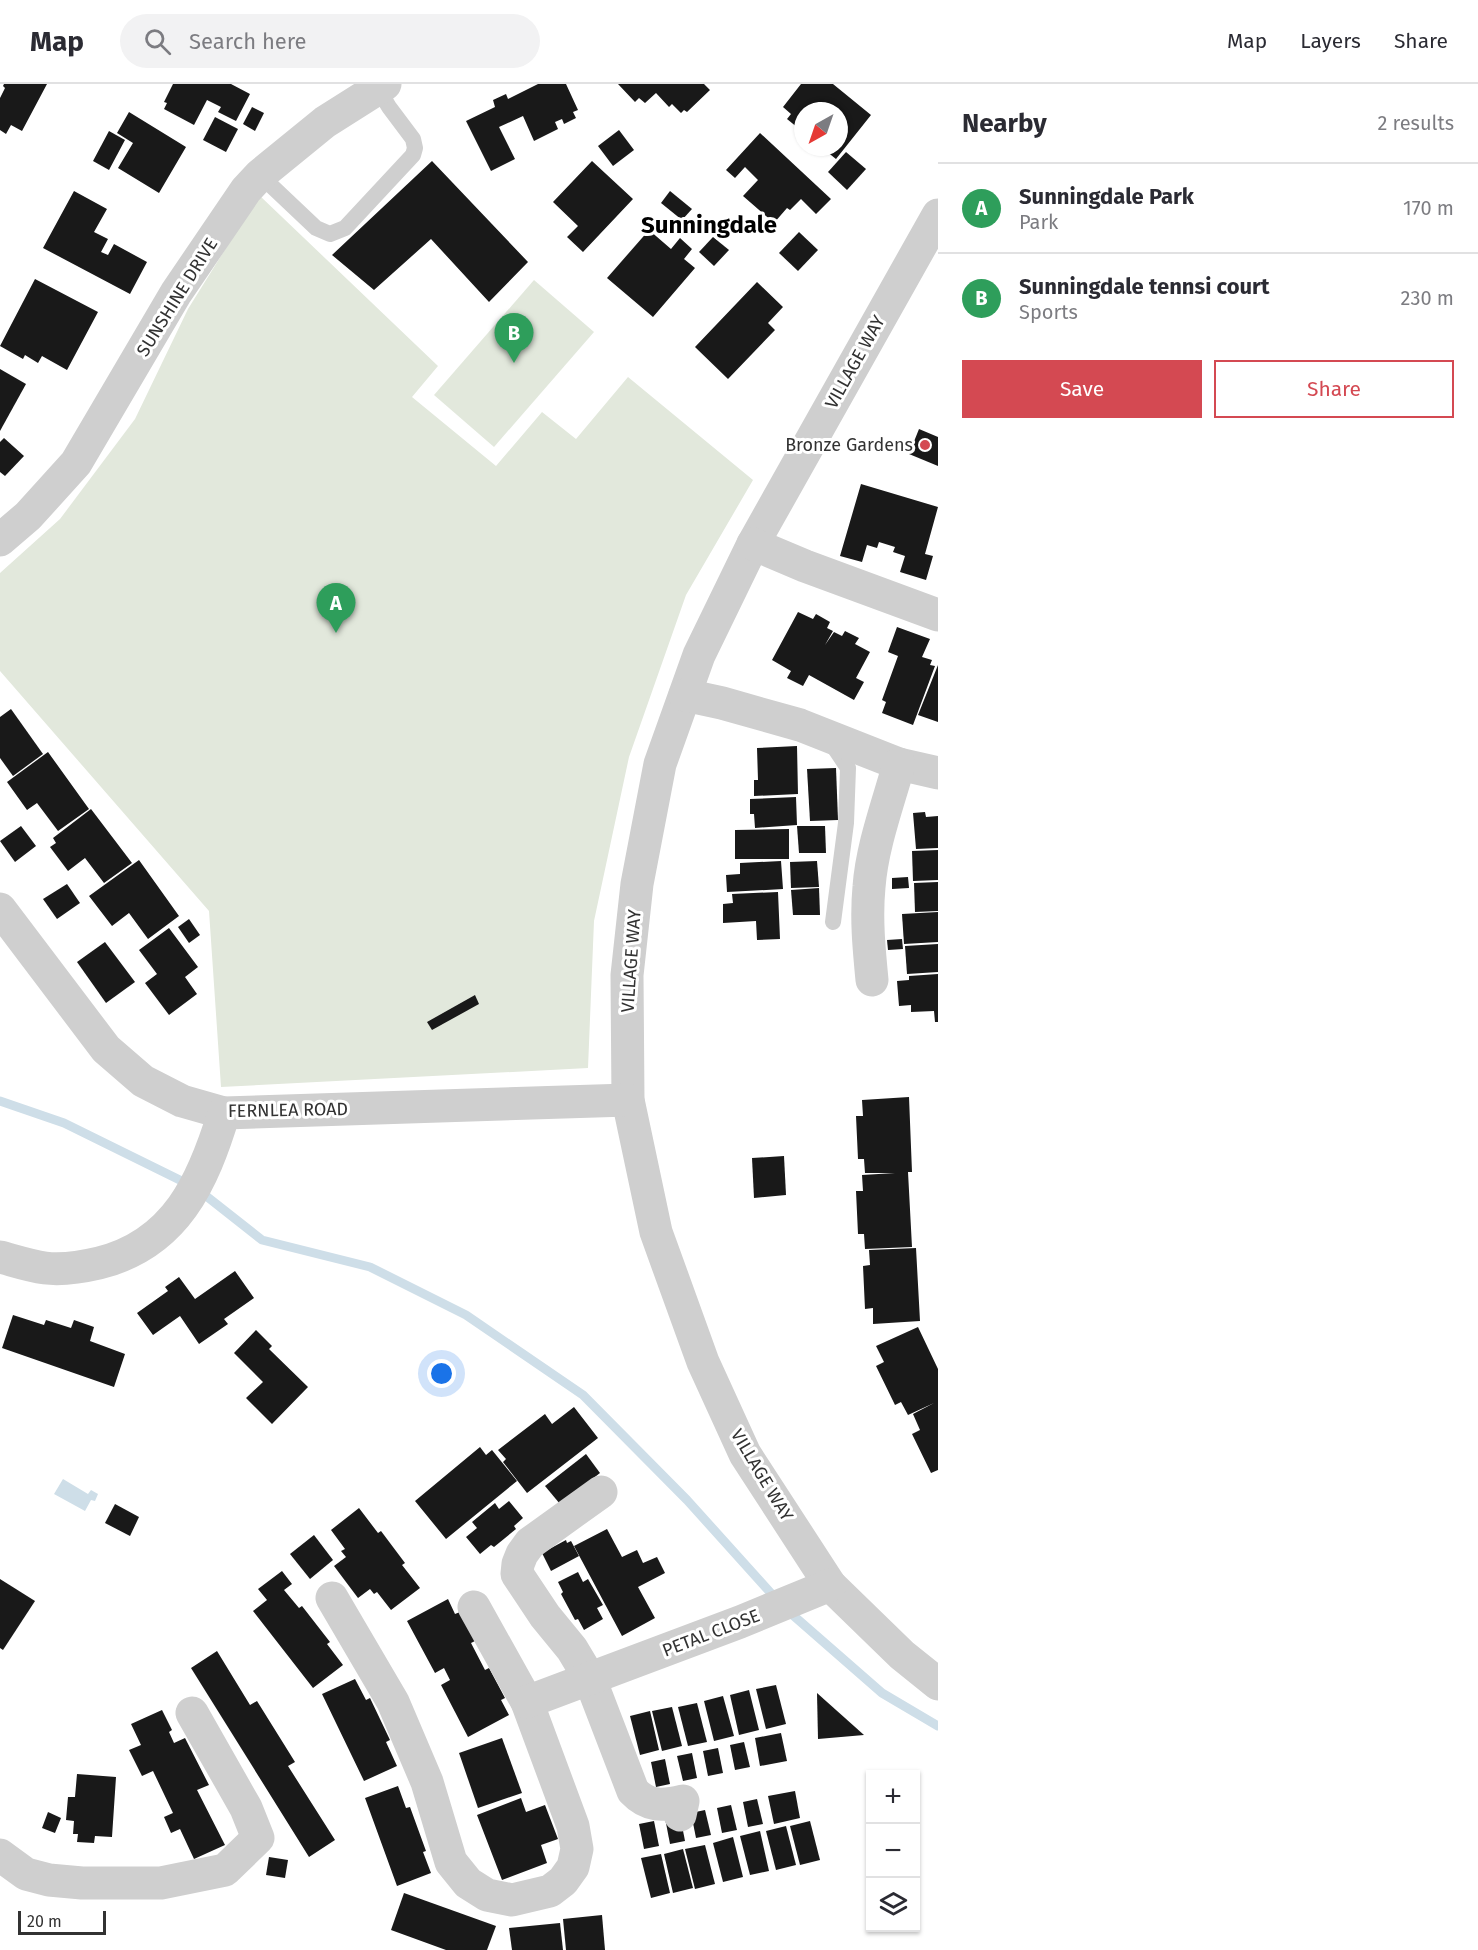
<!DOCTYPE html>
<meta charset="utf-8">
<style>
:root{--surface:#fff;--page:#f2f2f3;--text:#2b2b33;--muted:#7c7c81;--line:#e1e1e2;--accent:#d44952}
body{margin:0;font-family:"Fira Sans",sans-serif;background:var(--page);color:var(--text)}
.controls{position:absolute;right:18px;bottom:18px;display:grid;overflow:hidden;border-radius:0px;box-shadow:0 2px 4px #0004}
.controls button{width:54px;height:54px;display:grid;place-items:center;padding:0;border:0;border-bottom:2px solid var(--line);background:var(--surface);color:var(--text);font:30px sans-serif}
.compass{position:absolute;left:794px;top:18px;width:54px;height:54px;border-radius:50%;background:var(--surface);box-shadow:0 2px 4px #0004;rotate:220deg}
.scale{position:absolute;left:18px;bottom:15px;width:88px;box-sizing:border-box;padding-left:6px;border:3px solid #323232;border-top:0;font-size:16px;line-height:21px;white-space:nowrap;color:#323232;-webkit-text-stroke:4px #fff;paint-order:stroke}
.you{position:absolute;left:442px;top:1290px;width:21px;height:21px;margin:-15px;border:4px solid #fff;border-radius:50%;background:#1a73e8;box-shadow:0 0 0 9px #1a73e833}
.badge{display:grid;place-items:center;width:39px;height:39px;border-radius:50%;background:var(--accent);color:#fff;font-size:20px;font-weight:700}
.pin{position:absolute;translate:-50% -50px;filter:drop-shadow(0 2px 3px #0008)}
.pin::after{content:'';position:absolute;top:32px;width:21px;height:18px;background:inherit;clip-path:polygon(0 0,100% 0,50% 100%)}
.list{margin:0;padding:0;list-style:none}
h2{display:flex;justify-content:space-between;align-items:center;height:78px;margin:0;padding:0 24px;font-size:26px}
h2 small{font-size:20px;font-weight:400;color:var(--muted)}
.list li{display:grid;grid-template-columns:39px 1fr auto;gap:18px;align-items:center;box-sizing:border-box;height:90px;padding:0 24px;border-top:2px solid var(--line)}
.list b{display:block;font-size:22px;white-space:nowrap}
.list p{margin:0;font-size:20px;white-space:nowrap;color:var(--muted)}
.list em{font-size:20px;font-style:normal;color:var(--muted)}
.actions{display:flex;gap:12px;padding:18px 24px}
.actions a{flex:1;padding:14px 0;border:2px solid var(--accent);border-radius:0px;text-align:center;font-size:21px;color:var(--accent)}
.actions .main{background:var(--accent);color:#fff}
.icon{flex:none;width:33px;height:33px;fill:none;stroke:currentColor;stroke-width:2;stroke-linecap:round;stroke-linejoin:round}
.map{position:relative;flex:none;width:938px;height:1866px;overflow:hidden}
header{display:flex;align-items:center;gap:36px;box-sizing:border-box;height:84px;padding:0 30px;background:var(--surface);border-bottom:2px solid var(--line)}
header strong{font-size:28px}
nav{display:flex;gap:33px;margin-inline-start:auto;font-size:21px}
.search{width:420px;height:54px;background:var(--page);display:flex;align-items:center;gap:15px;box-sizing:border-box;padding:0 21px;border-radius:33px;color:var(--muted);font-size:22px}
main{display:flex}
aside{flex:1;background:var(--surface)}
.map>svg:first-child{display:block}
.green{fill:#e2e8dc}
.water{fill:#cedee8}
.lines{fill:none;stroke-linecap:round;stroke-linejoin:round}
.stream{stroke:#cedee8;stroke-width:9}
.building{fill:#191919}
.service{stroke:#cfcfcf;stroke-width:16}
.minor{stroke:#cfcfcf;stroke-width:33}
.poi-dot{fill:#d44952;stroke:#fff;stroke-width:2}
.labels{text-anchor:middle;stroke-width:6;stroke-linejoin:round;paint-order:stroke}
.street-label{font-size:18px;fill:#323232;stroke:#fff}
.poi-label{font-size:18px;fill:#323232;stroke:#fff;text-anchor:end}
.district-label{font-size:24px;font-weight:bold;fill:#000;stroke:#fff}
</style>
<header>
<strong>Map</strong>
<div class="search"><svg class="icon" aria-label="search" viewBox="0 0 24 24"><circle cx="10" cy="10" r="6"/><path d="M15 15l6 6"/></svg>Search here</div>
<nav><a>Map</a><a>Layers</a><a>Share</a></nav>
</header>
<main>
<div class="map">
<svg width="938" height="1866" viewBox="0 0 938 1866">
<rect width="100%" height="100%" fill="#fff"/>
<g class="green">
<path d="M259 111 438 282 412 313 496 382 542 328 576 355 628 293 753 396 686 511 629 673 594 837 588 984 221 1003 209 827 0 587V489L60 435 135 335 188 225Z"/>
<path d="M534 196 594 248 494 363 434 311Z"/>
</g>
<path class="water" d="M63 1395 88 1410 91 1406 98 1410 95 1417 91 1416 85 1427 54 1410Z"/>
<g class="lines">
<g class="stream">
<path d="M0 1017 64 1039 196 1104 262 1156 370 1183 466 1231 583 1311 687 1416 778 1517"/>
<path d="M787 1526 882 1609 938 1642"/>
</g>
</g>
<g class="building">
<path d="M4 0H47L22 47 11 41 6 50 0 46V14L5 4 3 2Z"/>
<path d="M173 0H231L250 10 236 37 218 28 221 23 207 16 194 41 164 25 167 19 164 18Z"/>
<path d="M538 0H566L578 26 573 28 576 34 564 40 562 35 555 38 558 45 534 57 523 32 499 43 515 75 491 87 466 37 495 23 493 16 506 10 508 15Z"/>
<path d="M618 0H704L710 6 687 28 684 26 681 29 672 20 669 23 656 9 645 19 639 14 635 18Z"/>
<path d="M801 0H833L871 31 836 75 821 63H839V27H803V48L787 35 791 30 783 23Z"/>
<path d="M252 23 264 29 255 47 243 40Z"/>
<path d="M129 28 186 63 159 109 118 84 133 59 117 49Z"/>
<path d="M215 33 238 45 226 68 203 56Z"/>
<path d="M619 46 634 66 613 82 598 62Z"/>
<path d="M109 47 125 56 109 86 93 77Z"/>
<path d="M760 49 831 115 816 130 801 115 790 126 787 124 774 139 743 112 758 96 745 83 735 94 726 86Z"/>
<path d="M846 68 866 85 847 106 828 88Z"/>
<path d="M432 77 528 178 489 218 431 155 374 206 332 171Z"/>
<path d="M592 77 633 115 583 168 567 153 578 142 553 118Z"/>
<path d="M74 107 107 125 94 148 108 155 101 168 108 171 114 160 147 178 130 210 43 164Z"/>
<path d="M670 107 692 125 682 136 661 119Z"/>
<path d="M649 146 671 165 680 154 692 165 684 175 695 184 653 233 607 194Z"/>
<path d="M799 148 818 166 798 187 779 169Z"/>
<path d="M713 153 729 166 714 182 699 168Z"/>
<path d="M35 195 98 228 67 286 42 272 38 279 25 271 23 275 0 262Z"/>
<path d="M757 198 783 223 768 239 775 246 728 295 695 263Z"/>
<path d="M0 285 26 300 0 347Z"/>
<path d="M919 345 938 353V382L909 370Z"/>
<path d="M4 354 24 372 5 392 0 388V358Z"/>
<path d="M861 400 938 423 925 470 933 472 926 496 900 488 905 472 893 468 895 463 879 458 877 464 867 461 862 478 840 472Z"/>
<path d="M798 528 813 535 816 530 830 538 827 544 833 547 825 561 834 548 842 552 845 547 859 554 855 560 870 568 856 594 864 598 854 616 809 591 803 602 787 594 791 587 772 576Z"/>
<path d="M897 543 930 555 922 573 932 576 930 581 935 582 913 641 882 629 886 618 882 616 898 572 888 568Z"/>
<path d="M938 581V638L918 631Z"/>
<path d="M11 625 43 670 13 692 0 674V633Z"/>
<path d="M797 662 798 710 754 712V696H758L757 664Z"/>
<path d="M48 668 89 725 58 747 37 719 27 726 7 698Z"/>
<path d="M836 684 838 736 810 737 807 685Z"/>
<path d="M796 713 797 741 755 744 754 730H750V715Z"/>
<path d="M91 725 132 779 104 799 85 774 68 787 50 763 56 759 53 754Z"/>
<path d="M925 728 926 733 938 732V764L916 765 913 729Z"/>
<path d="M21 742 36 762 15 778 0 757Z"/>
<path d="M797 742H825L826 769H799Z"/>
<path d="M789 745V775H735V746Z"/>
<path d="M938 766V796L913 797 912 767Z"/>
<path d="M139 776 179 832 148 855 129 829 112 842 89 812Z"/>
<path d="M781 777 783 805 727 808 726 791 740 790V779Z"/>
<path d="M817 777 819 803 791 804 790 778Z"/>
<path d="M908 793 909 804 892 805V794Z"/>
<path d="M938 798V827L915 828 914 799Z"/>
<path d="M67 800 80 819 57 835 43 815Z"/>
<path d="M819 804 820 831H793L791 806Z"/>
<path d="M778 808 780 855 757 856 756 837 723 839V820L733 819 732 810Z"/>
<path d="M938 828V858L904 860 902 830Z"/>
<path d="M189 835 200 851 189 859 178 843Z"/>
<path d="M169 844 198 883 185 893 197 910 169 931 145 899 157 890 139 866Z"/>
<path d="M902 855 903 865 888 866 887 856Z"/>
<path d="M105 858 135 898 106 919 77 878Z"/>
<path d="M938 860V888L907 890 905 862Z"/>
<path d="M938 890V938H935L934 927 911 928V921L899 922 897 897 909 896V892Z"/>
<path d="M475 911 479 920 432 946 427 938Z"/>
<path d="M909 1013 912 1088H908L912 1163 865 1165 864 1150H858L856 1107H863L862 1091 895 1089H865L864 1075H858L856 1032H863L862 1016Z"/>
<path d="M784 1072 786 1111 754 1114 752 1074Z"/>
<path d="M916 1164 920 1237 873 1240V1224L865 1225 863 1182 870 1181 869 1166Z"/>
<path d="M235 1187 254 1214 224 1235 228 1240 199 1260 180 1232 153 1251 137 1229 168 1207 165 1203 179 1193 195 1215Z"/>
<path d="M13 1231 44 1241 46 1236 71 1244 74 1236 94 1243 90 1257 125 1270 114 1303 2 1264Z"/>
<path d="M918 1243 938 1285V1386L931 1389 912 1350 920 1346 913 1330 934 1319 908 1331 901 1318 895 1321 876 1282 884 1278 876 1262Z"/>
<path d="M256 1246 272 1262 269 1265 308 1303 272 1340 246 1314 263 1298 234 1269Z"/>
<path d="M574 1323 598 1354 527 1409 503 1378 506 1375 498 1366 545 1330 552 1340Z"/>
<path d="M480 1363 486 1371 492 1366 517 1397 446 1455 415 1417Z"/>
<path d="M586 1370 600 1389 560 1420 545 1402Z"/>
<path d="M509 1417 523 1434 514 1442 516 1445 494 1463 491 1461 480 1470 466 1453 477 1444 472 1438 495 1419 499 1425Z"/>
<path d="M115 1420 139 1433 130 1452 105 1439Z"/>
<path d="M359 1424 378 1449 381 1447 405 1479 402 1481 420 1504 391 1526 377 1508 374 1510 370 1505 358 1514 334 1482 346 1473 341 1467 345 1465 331 1446Z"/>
<path d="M607 1445 622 1473 637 1466 643 1479 657 1473 665 1489 638 1503 655 1534 622 1552 574 1462Z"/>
<path d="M314 1451 333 1476 310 1495 290 1470Z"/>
<path d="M566 1456 567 1459 571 1457 579 1472 551 1487 542 1469Z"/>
<path d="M282 1487 292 1500 284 1506 299 1524 302 1522 330 1558 327 1560 343 1581 313 1604 253 1527 267 1516 258 1505Z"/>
<path d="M578 1488 583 1498 588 1495 603 1521 597 1524 603 1535 584 1546 578 1535 575 1536 561 1510 563 1508 558 1498Z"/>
<path d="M0 1495 35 1517 3 1566 0 1564Z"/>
<path d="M448 1515 455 1530 460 1528 475 1557 471 1559 485 1586 489 1584 505 1614 501 1616 509 1631 468 1653 441 1601 450 1596 444 1584 435 1589 407 1537Z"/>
<path d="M217 1567 250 1621 257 1617 295 1678 288 1682 335 1756 309 1773 191 1584Z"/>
<path d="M355 1595 366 1616 370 1614 390 1656 386 1658 397 1682 364 1697 322 1610Z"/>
<path d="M776 1601 786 1640 766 1645 756 1605Z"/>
<path d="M749 1606 759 1646 739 1651 730 1611Z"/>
<path d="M817 1609 864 1651 818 1655Z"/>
<path d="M723 1612 734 1652 714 1657 704 1617Z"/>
<path d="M697 1619 707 1658 688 1662 678 1623Z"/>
<path d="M672 1623 682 1662 662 1667 652 1627Z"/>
<path d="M162 1626 172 1646 169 1648 174 1659 185 1654 209 1701 197 1706 225 1761 194 1775 180 1745 171 1749 164 1733 173 1729 153 1687 142 1692 129 1666 141 1661 131 1640Z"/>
<path d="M650 1627 659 1666 640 1671 630 1632Z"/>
<path d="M781 1649 787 1677 760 1682 755 1654Z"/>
<path d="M502 1654 522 1709 478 1724 459 1669Z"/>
<path d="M744 1658 750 1683 735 1686 730 1661Z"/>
<path d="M718 1664 723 1689 708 1692 703 1667Z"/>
<path d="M692 1669 697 1694 683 1697 677 1672Z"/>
<path d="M665 1675 670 1700 656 1703 651 1678Z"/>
<path d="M77 1690 116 1693 112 1753 95 1752 94 1759 77 1758 78 1750H73L74 1737 66 1736 68 1713H75Z"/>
<path d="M398 1702 406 1724 410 1723 426 1767 423 1768 431 1789 397 1802 365 1714Z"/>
<path d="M795 1707 800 1734 774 1740 768 1712Z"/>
<path d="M521 1714 526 1728 545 1721 558 1755 541 1761 547 1779 502 1796 477 1731Z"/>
<path d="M757 1715 763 1740 748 1743 743 1718Z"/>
<path d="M731 1721 737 1746 722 1749 717 1724Z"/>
<path d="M705 1726 711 1751 696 1754 691 1729Z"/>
<path d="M48 1728 61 1734 55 1749 42 1744Z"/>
<path d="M680 1731 685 1757 670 1760 665 1734Z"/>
<path d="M654 1737 659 1762 644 1765 639 1740Z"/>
<path d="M810 1737 820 1776 800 1781 790 1742Z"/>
<path d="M786 1742 796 1781 776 1786 766 1747Z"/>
<path d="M760 1747 769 1787 750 1791 740 1752Z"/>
<path d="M733 1753 743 1793 723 1798 713 1759Z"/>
<path d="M705 1761 715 1800 695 1805 685 1765Z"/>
<path d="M683 1765 693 1804 673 1809 664 1770Z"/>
<path d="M661 1770 670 1809 651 1814 641 1774Z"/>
<path d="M269 1773 288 1776 285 1794 266 1791Z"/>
<path d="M404 1809 496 1842 487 1866H446L391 1846Z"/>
<path d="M602 1831 605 1866H566L563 1835Z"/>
<path d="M560 1839 563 1866H512L509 1844Z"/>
</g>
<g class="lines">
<g class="service">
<path d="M260 91 316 144 330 150 345 144 413 71 415 64 413 55 389 23 377 3"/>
<path d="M830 657 848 684 846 739 833 838"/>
</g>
<g class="minor">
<path d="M938 131 753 460 699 571 660 680 637 800 627 891 628 1016 656 1148 703 1278 745 1370 830 1501 902 1571 938 1600"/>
<path d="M0 456 28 432 76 379 176 209 246 106 260 91 325 38 385 0"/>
<path d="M753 460 805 482 938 531"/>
<path d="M685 611 722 619 800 641 899 680 938 689"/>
<path d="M0 825 106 965 143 997 182 1017 224 1029 628 1016"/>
<path d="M872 896C869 865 866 834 869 803 872 762 888 720 899 680"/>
<path d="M0 1173C15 1177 30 1182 45 1184 62 1186 82 1183 99 1179 176 1160 203 1098 224 1029"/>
<path d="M601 1408 530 1459 522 1470 518 1480 517 1490 545 1532 572 1565 590 1595 633 1707C648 1723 663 1722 683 1717L680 1731"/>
<path d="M332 1514 393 1618 427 1698 451 1778 468 1799 487 1811 512 1816 550 1807 563 1797 573 1783 577 1765 573 1742 527 1618 474 1523"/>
<path d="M527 1618 740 1538 830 1501"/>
<path d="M0 1771 26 1790 49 1796 82 1799H161L225 1786 258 1754 246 1724 192 1629"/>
</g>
</g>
<circle class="poi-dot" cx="925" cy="361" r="6"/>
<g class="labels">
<g class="street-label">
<text transform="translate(177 213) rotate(-58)" y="6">SUNSHINE DRIVE</text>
<text transform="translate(855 278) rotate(-61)" y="6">VILLAGE WAY</text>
<text transform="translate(631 877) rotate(-86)" y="6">VILLAGE WAY</text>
<text transform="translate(288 1026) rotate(-1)" y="6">FERNLEA ROAD</text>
<text transform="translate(762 1391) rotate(59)" y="6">VILLAGE WAY</text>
<text transform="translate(711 1549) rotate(-21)" y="6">PETAL CLOSE</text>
</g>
<g class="poi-label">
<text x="913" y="367">Bronze Gardens</text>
</g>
<g class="district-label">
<text x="709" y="149">Sunningdale</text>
</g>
</g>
</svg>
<div class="controls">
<button>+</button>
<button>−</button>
<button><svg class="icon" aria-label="layers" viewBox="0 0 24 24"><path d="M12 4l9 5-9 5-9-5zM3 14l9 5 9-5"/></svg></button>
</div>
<svg class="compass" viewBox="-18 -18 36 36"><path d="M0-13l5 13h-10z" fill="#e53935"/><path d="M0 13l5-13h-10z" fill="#7c7c81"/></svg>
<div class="scale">20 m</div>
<div class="you"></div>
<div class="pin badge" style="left:336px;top:549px;background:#2e9e5b">A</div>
<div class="pin badge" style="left:514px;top:279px;background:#2e9e5b">B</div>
</div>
<aside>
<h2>Nearby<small>2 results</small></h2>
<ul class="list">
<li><span class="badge" style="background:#2e9e5b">A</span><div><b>Sunningdale Park</b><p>Park</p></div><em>170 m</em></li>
<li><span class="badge" style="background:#2e9e5b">B</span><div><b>Sunningdale tennsi court</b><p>Sports</p></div><em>230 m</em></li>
</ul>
<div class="actions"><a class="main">Save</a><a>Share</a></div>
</aside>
</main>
